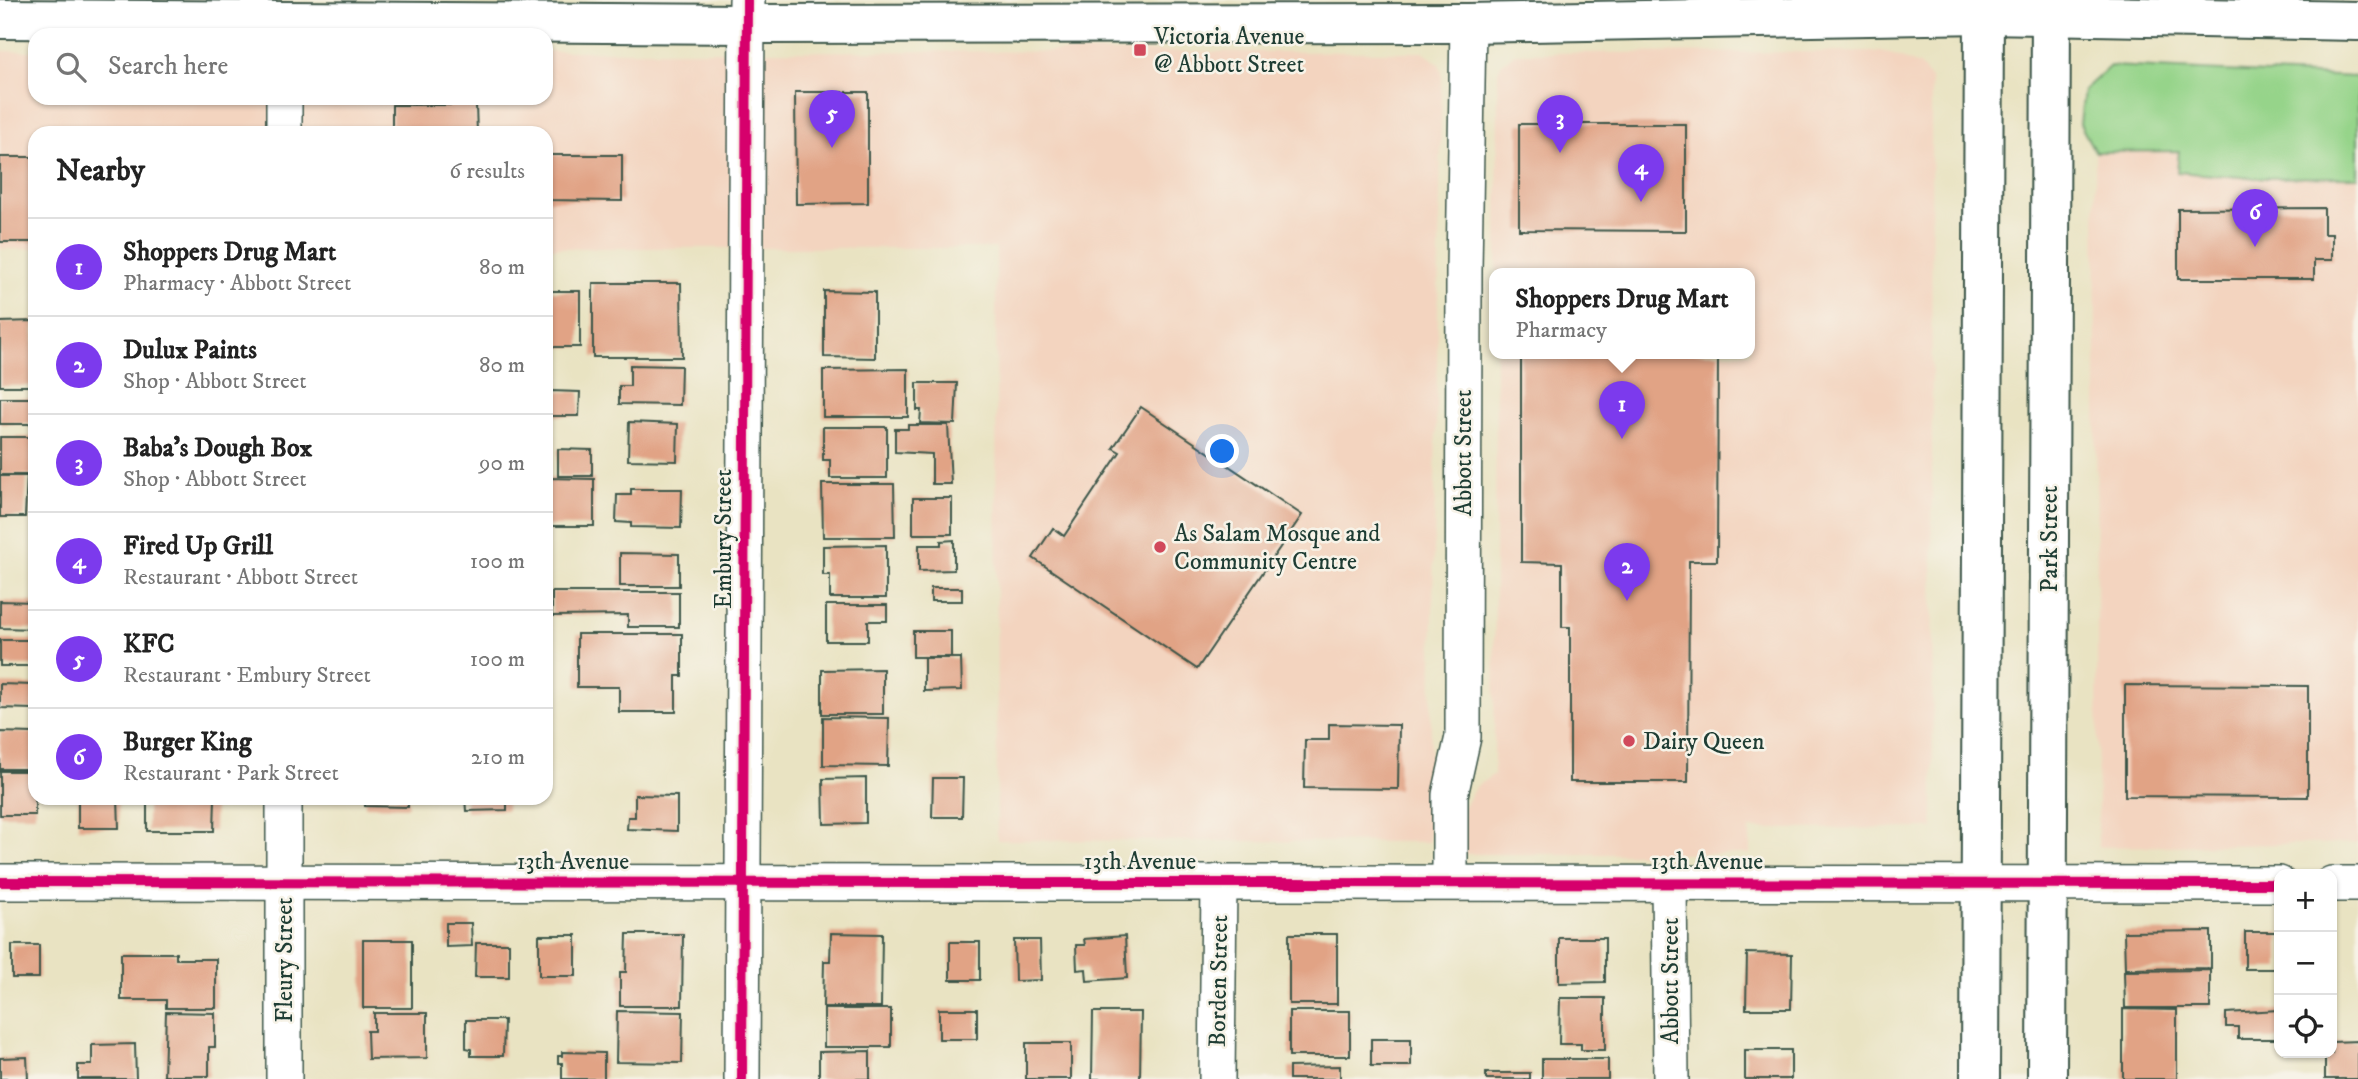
<!DOCTYPE html>
<meta charset="utf-8">
<style>
:root{--surface:#fff;--page:#f6f6f6;--text:#222;--muted:#767676;--line:#e0e0e0;--accent:#7c3aed}
body{margin:0;font-family:"IM FELL DW Pica",serif;background:var(--page);color:var(--text)}
.controls{position:absolute;right:21px;bottom:21px;display:grid;overflow:hidden;border-radius:14px;box-shadow:0 2px 5px #0004}
.controls button{width:63px;height:63px;display:grid;place-items:center;padding:0;border:0;border-bottom:2px solid var(--line);background:var(--surface);color:var(--text);font:35px sans-serif}
.you{position:absolute;left:1223px;top:452px;width:24px;height:24px;margin:-18px;border:5px solid #fff;border-radius:50%;background:#1a73e8;box-shadow:0 0 0 10px #1a73e833}
.badge{display:grid;place-items:center;width:46px;height:46px;border-radius:50%;background:var(--accent);color:#fff;font-size:23px;font-weight:700}
.pin{position:absolute;translate:-50% -58px;filter:drop-shadow(0 2px 4px #0008)}
.pin::after{content:'';position:absolute;top:37px;width:24px;height:21px;background:inherit;clip-path:polygon(0 0,100% 0,50% 100%)}
.popup{position:absolute;left:1489px;top:268px;width:266px;height:91px;box-sizing:border-box;display:grid;place-content:center;border-radius:14px;background:var(--surface);filter:drop-shadow(0 2px 5px #0005);font-size:23px;white-space:nowrap;color:var(--muted)}
.popup b{font-size:26px;color:var(--text)}
.popup::after{content:'';position:absolute;left:50%;top:100%;margin-left:-14px;border:14px solid transparent;border-top-color:var(--surface)}
.list{margin:0;padding:0;list-style:none}
h2{display:flex;justify-content:space-between;align-items:center;height:91px;margin:0;padding:0 28px;font-size:30px}
h2 small{font-size:23px;font-weight:400;color:var(--muted)}
.list li{display:grid;grid-template-columns:46px 1fr auto;gap:21px;align-items:center;box-sizing:border-box;height:98px;padding:0 28px;border-top:2px solid var(--line)}
.list b{display:block;font-size:26px;white-space:nowrap}
.list p{margin:0;font-size:23px;white-space:nowrap;color:var(--muted)}
.list em{font-size:23px;font-style:normal;color:var(--muted)}
.icon{flex:none;width:38px;height:38px;fill:none;stroke:currentColor;stroke-width:2;stroke-linecap:round;stroke-linejoin:round}
.map{position:relative;flex:none;width:2358px;height:1079px;overflow:hidden}
.search{position:absolute;background:var(--surface);box-shadow:0 2px 5px #0004;left:28px;top:28px;width:525px;height:77px;display:flex;align-items:center;gap:18px;box-sizing:border-box;padding:0 24px;border-radius:21px;color:var(--muted);font-size:26px}
.panel{position:absolute;background:var(--surface);box-shadow:0 2px 5px #0004;left:28px;top:126px;width:525px;height:679px;border-radius:21px}
.map>svg:first-child{display:block}
.built{fill:#f3d4bf}
.green{fill:#96d48a;stroke:#5a885f;stroke-width:2}
.building{fill:#e1a385}
.lines{fill:none;stroke-linecap:round;stroke-linejoin:round}
.street-casing{stroke:#3d5649;stroke-width:38}
.secondary-casing{stroke:#3d5649;stroke-width:42}
.primary-casing{stroke:#3d5649;stroke-width:42}
.street{stroke:#fff;stroke-width:35}
.secondary{stroke:#fff;stroke-width:38}
.primary{stroke:#fff;stroke-width:38}
.cycleway-casing{stroke:#f7f3e8;stroke-width:15}
.cycleway{stroke:#d6006c;stroke-width:10}
.poi-dot{fill:#d1495b;stroke:#f7f3e8;stroke-width:2.5}
.labels{text-anchor:middle;stroke-width:5;stroke-linejoin:round;paint-order:stroke}
.poi-label{font-size:24px;fill:#1f3d34;stroke:#f7f3e8;text-anchor:start}
.street-label{font-size:24px;fill:#1f3d34;stroke:#f7f3e8}
</style>
<div class="map">
<svg width="2358" height="1079" viewBox="0 0 2358 1079">
<rect width="100%" height="100%" fill="#f7f3e8"/>
<filter id="ink" filterUnits="userSpaceOnUse"><feTurbulence type="fractalNoise" baseFrequency=".0143" numOctaves="2"/><feDisplacementMap in="SourceGraphic" scale="14" xChannelSelector="R" yChannelSelector="G"/><feConvolveMatrix kernelMatrix="1 2 1 2 8 2 1 2 1" color-interpolation-filters="sRGB"/></filter>
<filter id="wash" filterUnits="userSpaceOnUse"><feTurbulence type="fractalNoise" baseFrequency=".00686" numOctaves="4" result="noise"/><feDisplacementMap in="SourceGraphic" scale="28" xChannelSelector="R" yChannelSelector="G"/><feGaussianBlur stdDeviation="1.57" result="paint"/><feColorMatrix in="noise" values="0 0 0 0 0 0 0 0 0 0 0 0 0 0 0 0 0 1.4 0 .05"/><feComposite in="paint" operator="in"/></filter>
<g filter="url(#wash)">
<rect width="100%" height="100%" fill="#e9e3c2"/>
<g class="built">
<path d="M0 51H35V98H546V51L1424 52 1439 64 1442 71 1429 842 997 840 996 248H546V133H35V249H0Z"/>
<path d="M1886 52 1919 65 1931 79 1933 828 1750 829V854H1461L1462 809 1475 788 1494 774 1496 353H1750V273H1497L1498 71 1502 63 1516 53Z"/>
<path d="M2179 150 2178 172 2253 178 2358 177V843L2098 847 2095 152Z"/>
</g>
<path class="green" d="M2110 66 2358 77V177L2253 178 2177 172 2179 151 2095 152 2080 124 2084 90Z"/>
<g id="blocks">
<g class="building">
<path d="M795 92H868V203L796 204Z"/>
<path d="M392 105H476L477 133H392Z"/>
<path d="M1519 124H1686V231L1519 230Z"/>
<path d="M546 155H622V201L546 200Z"/>
<rect x="0" y="157" width="35" height="85"/>
<path d="M2324 208V234H2332V260H2314V279H2178V209Z"/>
<path d="M593 283H681L682 357H593Z"/>
<rect x="546" y="291" width="34" height="56"/>
<path d="M824 291 875 292V358L824 357Z"/>
<path d="M34 321 32 386H0V322Z"/>
<path d="M1521 353H1718L1717 561H1689L1688 782H1570V627H1562V563L1521 562Z"/>
<path d="M630 365 681 366 680 405 619 404V386H630Z"/>
<path d="M908 369V417H823V370Z"/>
<path d="M917 383H957L955 424 920 423 921 410H917Z"/>
<path d="M550 391 580 392 579 416H549Z"/>
<rect x="0" y="398" width="33" height="26"/>
<path d="M1141 407 1302 515 1197 669 1033 558 1053 528 1064 536 1120 452 1113 448Z"/>
<path d="M629 422 678 424 677 461 628 460Z"/>
<path d="M908 425H948L951 484H932V454L895 452V429H908Z"/>
<path d="M823 427H887V478H830V460H823Z"/>
<rect x="0" y="437" width="34" height="38"/>
<path d="M558 449 592 450V476H558Z"/>
<path d="M0 476H27L25 517H0Z"/>
<path d="M547 478 594 479V526H546Z"/>
<path d="M822 484H894L895 537H823Z"/>
<path d="M631 489H682L681 528 631 527V523L616 522 617 495H631Z"/>
<rect x="913" y="498" width="39" height="36"/>
<path d="M954 540V570L919 571V545H941V541Z"/>
<path d="M886 545V598H830V575H823V546Z"/>
<path d="M620 553 679 554V586H620Z"/>
<rect x="931" y="588" width="31" height="13"/>
<path d="M552 592H679V627H628V615L552 616Z"/>
<path d="M0 601 35 602 34 629 0 628Z"/>
<path d="M826 605H887V621H868V641H826Z"/>
<rect x="913" y="631" width="38" height="26"/>
<path d="M577 634H682V676H676V712H619V687H577Z"/>
<rect x="0" y="640" width="34" height="26"/>
<path d="M924 658H961L962 690 924 691Z"/>
<path d="M883 669V714H822V670Z"/>
<path d="M0 684 34 685 33 709 0 708Z"/>
<path d="M2125 685 2308 686V797L2125 796Z"/>
<path d="M823 717 889 718 888 766 823 765Z"/>
<path d="M1329 724 1399 725 1398 789 1304 788 1305 740H1329Z"/>
<path d="M0 732 33 733V769H0Z"/>
<rect x="0" y="771" width="35" height="44"/>
<path d="M866 778V823L824 824 823 779Z"/>
<path d="M933 778H963L962 817H932Z"/>
<path d="M635 795 677 796V831L627 829 628 817H635Z"/>
<path d="M78 798H118L119 828H78Z"/>
<path d="M147 798H215L214 831H147Z"/>
<path d="M365 798H408V807L365 806Z"/>
<path d="M465 798H507V810L466 811Z"/>
<path d="M446 923H471L472 946 446 947Z"/>
<path d="M2211 931V968L2125 969 2124 932Z"/>
<rect x="2245" y="932" width="34" height="37"/>
<path d="M831 933 882 934 881 1007H823L824 961H830Z"/>
<path d="M627 934H683L682 1006H620V972H626Z"/>
<rect x="1289" y="934" width="48" height="70"/>
<rect x="539" y="935" width="37" height="41"/>
<path d="M1125 936 1127 978 1087 981 1086 969 1077 970 1076 945H1085L1084 939Z"/>
<path d="M1559 938H1605V982L1559 983Z"/>
<rect x="363" y="940" width="49" height="68"/>
<path d="M1014 940H1040L1041 980 1015 981Z"/>
<rect x="950" y="942" width="30" height="38"/>
<path d="M476 943H509V977H475Z"/>
<rect x="12" y="945" width="27" height="33"/>
<path d="M121 953H176V959H216V1008H166V1000H121Z"/>
<path d="M1747 953 1792 954 1791 1009H1746Z"/>
<path d="M2210 970V1008H2125L2124 971Z"/>
<path d="M1560 998H1605V1050H1581V1044H1559Z"/>
<rect x="824" y="1009" width="67" height="38"/>
<rect x="939" y="1009" width="38" height="30"/>
<path d="M2123 1009 2177 1010V1079H2123Z"/>
<path d="M2279 1010V1039H2238V1027H2226V1013Z"/>
<path d="M617 1011 683 1012 682 1063 616 1062Z"/>
<rect x="1289" y="1011" width="61" height="45"/>
<path d="M166 1012 215 1013V1047H209V1076H164Z"/>
<path d="M1093 1012H1141L1140 1079H1092Z"/>
<path d="M374 1013H427V1058L368 1059 367 1031H374Z"/>
<path d="M466 1020H504L503 1056H471V1049L466 1048Z"/>
<rect x="1371" y="1039" width="40" height="27"/>
<path d="M2358 1041V1079H2325V1053H2332V1042Z"/>
<rect x="1026" y="1043" width="45" height="36"/>
<path d="M135 1044 136 1079H78V1065H92V1045Z"/>
<rect x="1745" y="1050" width="46" height="29"/>
<path d="M870 1051V1079H819V1052Z"/>
<path d="M562 1052 604 1053V1079H562V1063H558V1056H562Z"/>
<path d="M27 1057 28 1079H0V1058Z"/>
<rect x="1542" y="1059" width="66" height="20"/>
<path d="M1340 1066V1079H1289V1067Z"/>
<rect x="1486" y="1073" width="44" height="6"/>
</g>
</g>
</g>
<g filter="url(#ink)">
<use href="#blocks" fill-opacity="0" stroke="#3d5649" stroke-width="2"/>
<g class="lines">
<g class="street-casing">
<g id="street">
<path d="M284 133V98"/>
<path d="M0 882 2279 884"/>
<path d="M1450 882V795L1463 737 1464 270 1468 23"/>
<path d="M1669 882 1671 1079"/>
<path d="M2332 884H2358"/>
<path d="M284 1079V798"/>
<path d="M742 1079 747 0"/>
<path d="M1217 1079 1219 882"/>
</g>
</g>
<g class="secondary-casing">
<g id="secondary">
<path d="M1980 1079 1984 0"/>
<path d="M2047 1079 2051 0"/>
</g>
</g>
<g class="primary-casing">
<path id="primary" d="M0 19 747 24 1468 23 1983 14 2358 21"/>
</g>
<use href="#street" class="street"/>
<use href="#secondary" class="secondary"/>
<use href="#primary" class="primary"/>
<g class="cycleway-casing">
<g id="cycleway">
<path d="M0 882 2279 884"/>
<path d="M742 1079 747 0"/>
</g>
</g>
<use href="#cycleway" class="cycleway"/>
</g>
</g>
<g class="poi-dot">
<rect x="1133" y="43" width="14" height="14" rx="3.5"/>
<circle cx="1160" cy="547" r="7"/>
<circle cx="1629" cy="741" r="7"/>
</g>
<g class="labels">
<g class="poi-label">
<text x="1154" y="44">Victoria Avenue<tspan x="1154" dy="28">@ Abbott Street</tspan></text>
<text x="1174" y="541">As Salam Mosque and<tspan x="1174" dy="28">Community Centre</tspan></text>
<text x="1643" y="749">Dairy Queen</text>
</g>
<g class="street-label">
<text transform="translate(1463 453) rotate(-90)" y="8">Abbott Street</text>
<text transform="translate(723 539) rotate(-90)" y="8">Embury Street</text>
<text transform="translate(2049 539) rotate(-90)" y="8">Park Street</text>
<text x="573" y="869">13th Avenue</text>
<text x="1140" y="869">13th Avenue</text>
<text x="1707" y="869">13th Avenue</text>
<text transform="translate(284 960) rotate(-90)" y="8">Fleury Street</text>
<text transform="translate(1218 981) rotate(-89)" y="8">Borden Street</text>
<text transform="translate(1670 981) rotate(-90)" y="8">Abbott Street</text>
</g>
</g>
</svg>
<div class="controls">
<button>+</button>
<button>−</button>
<button><svg class="icon" aria-label="locate" viewBox="0 0 24 24"><circle cx="12" cy="12" r="6"/><path d="M12 2v4M12 18v4M2 12h4M18 12h4"/></svg></button>
</div>
<div class="you"></div>
<div class="pin badge" style="left:1622px;top:439px">1</div>
<div class="popup"><b>Shoppers Drug Mart</b>Pharmacy</div>
<div class="pin badge" style="left:1627px;top:601px">2</div>
<div class="pin badge" style="left:1560px;top:153px">3</div>
<div class="pin badge" style="left:1641px;top:202px">4</div>
<div class="pin badge" style="left:832px;top:148px">5</div>
<div class="pin badge" style="left:2255px;top:247px">6</div>
<div class="search"><svg class="icon" aria-label="search" viewBox="0 0 24 24"><circle cx="10" cy="10" r="6"/><path d="M15 15l6 6"/></svg>Search here</div>
<section class="panel">
<h2>Nearby<small>6 results</small></h2>
<ul class="list">
<li><span class="badge">1</span><div><b>Shoppers Drug Mart</b><p>Pharmacy · Abbott Street</p></div><em>80 m</em></li>
<li><span class="badge">2</span><div><b>Dulux Paints</b><p>Shop · Abbott Street</p></div><em>80 m</em></li>
<li><span class="badge">3</span><div><b>Baba's Dough Box</b><p>Shop · Abbott Street</p></div><em>90 m</em></li>
<li><span class="badge">4</span><div><b>Fired Up Grill</b><p>Restaurant · Abbott Street</p></div><em>100 m</em></li>
<li><span class="badge">5</span><div><b>KFC</b><p>Restaurant · Embury Street</p></div><em>100 m</em></li>
<li><span class="badge">6</span><div><b>Burger King</b><p>Restaurant · Park Street</p></div><em>210 m</em></li>
</ul>
</section>
</div>
